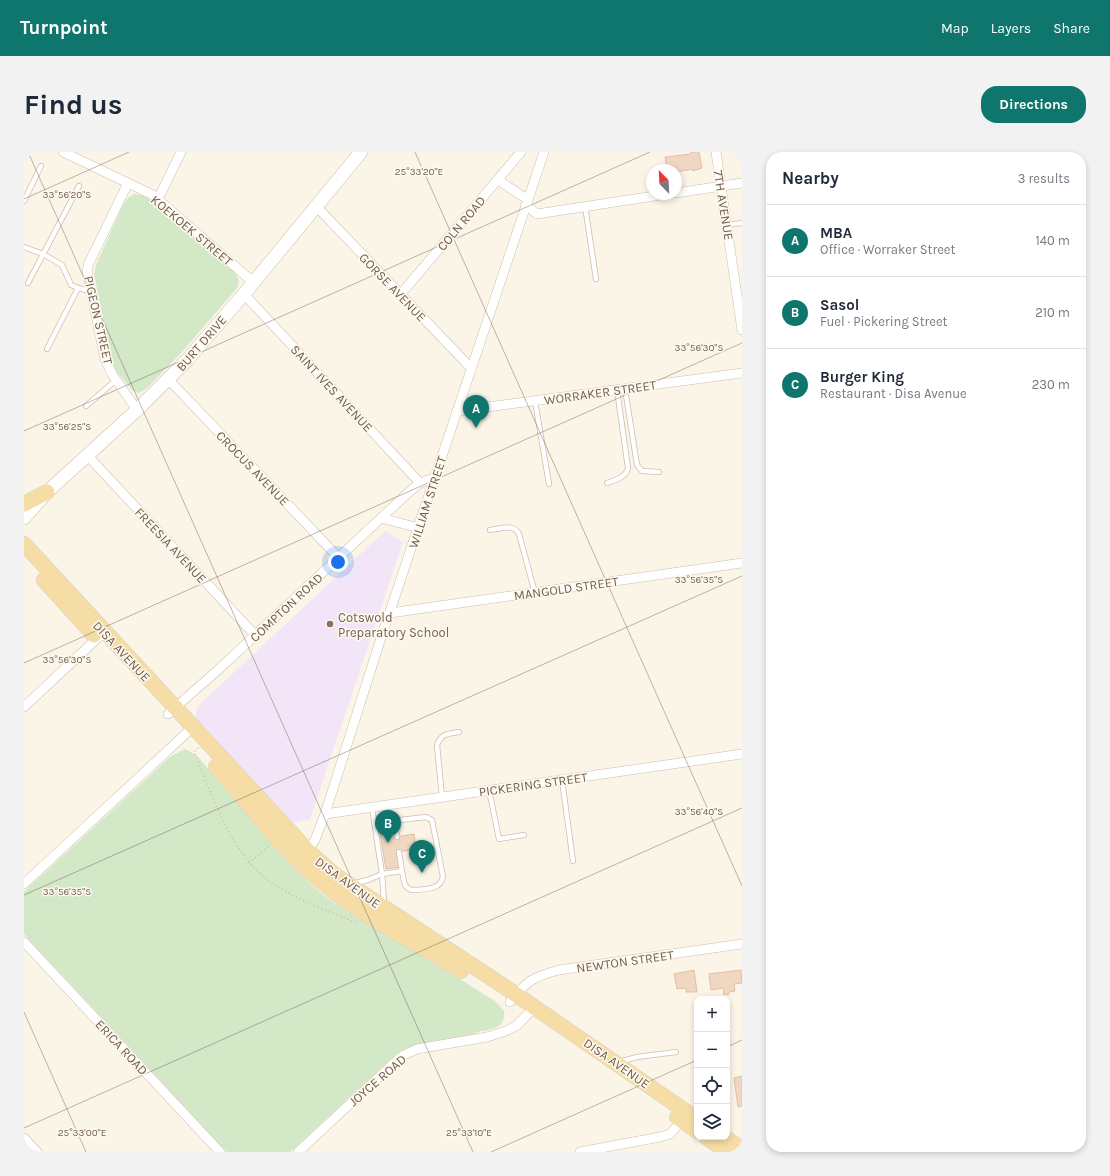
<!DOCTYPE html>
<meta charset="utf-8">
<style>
:root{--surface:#fff;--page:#f2f2f3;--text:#1f2937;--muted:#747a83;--line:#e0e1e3;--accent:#0f766e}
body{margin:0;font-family:Karla,sans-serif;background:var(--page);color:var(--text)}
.controls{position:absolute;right:12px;bottom:12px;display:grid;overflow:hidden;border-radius:8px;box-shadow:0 2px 6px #0003}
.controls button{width:36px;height:36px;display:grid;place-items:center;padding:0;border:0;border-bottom:1px solid var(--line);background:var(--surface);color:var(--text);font:20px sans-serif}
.compass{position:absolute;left:622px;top:12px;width:36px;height:36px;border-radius:50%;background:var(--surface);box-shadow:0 2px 6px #0003;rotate:336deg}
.you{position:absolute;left:314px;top:410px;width:14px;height:14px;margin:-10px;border:3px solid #fff;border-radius:50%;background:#1a73e8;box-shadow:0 0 0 6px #1a73e833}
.badge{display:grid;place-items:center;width:26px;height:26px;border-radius:50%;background:var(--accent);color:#fff;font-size:13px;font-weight:700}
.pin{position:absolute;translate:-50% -33px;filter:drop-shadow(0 1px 2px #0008)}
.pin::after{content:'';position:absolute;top:21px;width:14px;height:12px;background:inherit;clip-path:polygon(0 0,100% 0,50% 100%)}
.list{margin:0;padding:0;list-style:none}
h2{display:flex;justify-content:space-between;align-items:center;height:52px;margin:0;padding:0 16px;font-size:17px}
h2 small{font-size:13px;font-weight:400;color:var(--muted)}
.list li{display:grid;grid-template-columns:26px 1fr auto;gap:12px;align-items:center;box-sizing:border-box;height:72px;padding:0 16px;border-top:1px solid var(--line)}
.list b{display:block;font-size:15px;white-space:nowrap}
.list p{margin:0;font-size:13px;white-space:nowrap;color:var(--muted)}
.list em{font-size:13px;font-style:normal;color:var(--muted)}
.icon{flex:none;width:22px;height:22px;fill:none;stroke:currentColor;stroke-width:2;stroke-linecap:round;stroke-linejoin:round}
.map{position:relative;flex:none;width:718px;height:1000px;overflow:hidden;border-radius:16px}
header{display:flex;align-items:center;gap:24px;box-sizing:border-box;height:56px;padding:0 20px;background:var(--accent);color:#fff}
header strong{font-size:19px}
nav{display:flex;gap:22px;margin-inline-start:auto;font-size:14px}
.intro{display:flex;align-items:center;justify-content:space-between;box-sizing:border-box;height:96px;padding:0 24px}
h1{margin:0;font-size:28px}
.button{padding:10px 18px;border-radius:16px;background:var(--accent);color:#fff;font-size:14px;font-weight:700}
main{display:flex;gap:24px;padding:0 24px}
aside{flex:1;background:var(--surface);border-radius:16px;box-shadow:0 2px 6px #0003}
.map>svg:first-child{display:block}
.education{fill:#f2e5f8}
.green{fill:#d2e8c7}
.building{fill:#efd7c2;stroke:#e1bfa3}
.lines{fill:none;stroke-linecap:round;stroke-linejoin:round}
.lane-casing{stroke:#cdbeaf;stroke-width:6}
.street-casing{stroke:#cdbeaf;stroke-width:10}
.secondary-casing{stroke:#cfbfac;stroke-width:14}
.primary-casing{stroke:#d8d2cd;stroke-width:16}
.path{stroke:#d4baa4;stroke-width:1.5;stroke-dasharray:1 3;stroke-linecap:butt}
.lane{stroke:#fff;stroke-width:4.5}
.street{stroke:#fff;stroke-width:9}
.secondary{stroke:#fff;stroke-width:13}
.primary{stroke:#f5dda5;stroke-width:15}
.ticks{fill:none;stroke:#745e4e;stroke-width:1;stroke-opacity:0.45}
.education-dot{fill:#8d6e63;stroke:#fef9ef;stroke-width:1.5}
.labels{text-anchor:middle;stroke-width:3;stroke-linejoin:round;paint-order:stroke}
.street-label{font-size:13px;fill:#745e4e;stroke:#fef9ef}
.education-label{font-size:13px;fill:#785e54;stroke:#fef9ef;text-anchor:start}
.ticks-label{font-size:10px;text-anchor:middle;fill:#745e4e;stroke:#fef9ef;stroke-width:3;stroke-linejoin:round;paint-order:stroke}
</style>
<header>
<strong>Turnpoint</strong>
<nav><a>Map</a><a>Layers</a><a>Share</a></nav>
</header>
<div class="intro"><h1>Find us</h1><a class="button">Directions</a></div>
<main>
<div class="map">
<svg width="718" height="1000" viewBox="0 0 718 1000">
<rect width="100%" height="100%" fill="#fbf5e8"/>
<path class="education" d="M361 379 379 390 286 667 269 671 172 567 173 555Z"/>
<g class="green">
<path d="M110 42 117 43 129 49 211 119 215 129 214 135 158 200 123 236 115 241 109 239 92 219 87 206 70 122 72 113 99 53 104 46Z"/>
<path d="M161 597 172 603C210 643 242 690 282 728 313 757 351 774 386 796 415 813 443 832 471 849L480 859C482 877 467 877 453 880L452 882 388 894 377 899 361 912 266 1000H203L0 782V740L147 604Z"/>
</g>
<g class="building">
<path d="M667 0H675L678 16 669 19V17L652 20V18H643L641 5 667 2Z"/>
<path d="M370 672 372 685 390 682 392 697 374 700 376 715 362 717 355 674Z"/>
<path d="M670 818 673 840H662V836L653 837 650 822Z"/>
<path d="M717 818 718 831 710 832 711 839 705 840V842L700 843 699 836 687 838 685 822Z"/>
<path d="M718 924V954L714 955 710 926Z"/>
</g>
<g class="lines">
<g class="lane-casing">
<g id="lane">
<path d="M0 49 17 14"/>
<path d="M561 54 572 127"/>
<path d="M703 73 718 71"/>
<path d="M0 95 19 102 38 113 47 133 54 136 66 139"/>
<path d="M4 131 55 34"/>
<path d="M23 197 54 136"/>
<path d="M601 237 613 313 618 319 635 320"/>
<path d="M511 249 525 332"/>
<path d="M62 254 92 228"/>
<path d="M583 331C592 328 602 325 604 316L593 238"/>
<path d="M466 378C477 377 489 371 495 382L511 441"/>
<path d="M538 628 549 709"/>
<path d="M465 638 475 687 500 683"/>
<path d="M418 645 413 593C418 581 423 582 435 580"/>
<path d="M348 655 358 722 360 750"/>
<path d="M371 669 373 685"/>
<path d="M375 700 378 719"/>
<path d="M331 731 344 728 358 722 378 719C380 727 379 736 388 738 398 737 416 739 419 725L408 668 402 665 350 671"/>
<path d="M595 910 613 905 652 900"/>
</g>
</g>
<g class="street-casing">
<g id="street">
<path d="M39 0 129 43 229 130"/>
<path d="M692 0 718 178"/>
<path d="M474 28 503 47"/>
<path d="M104 31 65 111 63 118 64 125 81 207 88 222 113 258"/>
<path d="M652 41 718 31"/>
<path d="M134 47 157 0"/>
<path d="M502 53 513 62 643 42"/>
<path d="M292 54 447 216"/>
<path d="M220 142 396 331"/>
<path d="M376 143 497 0"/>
<path d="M145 228 314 405"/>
<path d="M433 259 718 221"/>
<path d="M63 303 231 483"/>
<path d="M357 366 395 376"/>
<path d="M366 461 718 411"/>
<path d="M0 555 78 482"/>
<path d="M144 562 195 517 386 339 396 331 410 326"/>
<path d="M301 662 718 602"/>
<path d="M281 702 291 688 301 662 356 489 520 0"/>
<path d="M0 732 169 575"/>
<path d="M0 790 196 1000"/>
<path d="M486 850C503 829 508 825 535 818L718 792"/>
<path d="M0 986 13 1000"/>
<path d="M274 1000 368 913 380 903 393 897 463 885 482 879 492 874 511 855"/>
<path d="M556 1000 636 985 646 982 661 965"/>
</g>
</g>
<g class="secondary-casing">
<path id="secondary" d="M0 366 23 340 113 258 164 207 220 142 337 0"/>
</g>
<g class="primary-casing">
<g id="primary">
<path d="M0 352 23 340"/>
<path d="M0 392 284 699 312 724 481 835 673 967"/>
<path d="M20 428 70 483"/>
<path d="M192 615C224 650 251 689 287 721 332 761 387 787 437 819"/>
<path d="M653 965 673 979"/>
<path d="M682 985 703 1000"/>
<path d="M700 985 718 997"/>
</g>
</g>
<g class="path">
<path d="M174 596 170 600C190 646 207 705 252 734 276 749 307 760 333 771"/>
<path d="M225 711 245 694"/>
</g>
<use href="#lane" class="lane"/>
<use href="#street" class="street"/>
<use href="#secondary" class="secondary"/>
<use href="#primary" class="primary"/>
</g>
<path class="ticks" d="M4 0 449 1000M391 0 718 734M0 47 105 0M0 279 626 0M0 511 718 191M0 743 718 424M0 860 62 1000M703 895 718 888M0 976 718 656M467 1000 673 908"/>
<circle class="education-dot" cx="306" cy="472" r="4"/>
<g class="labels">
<g class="street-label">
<text transform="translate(700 53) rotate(81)" y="5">7TH AVENUE</text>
<text transform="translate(437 71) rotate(-50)" y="5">COLN ROAD</text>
<text transform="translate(168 78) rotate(40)" y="5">KOEKOEK STREET</text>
<text transform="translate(369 135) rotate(46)" y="5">GORSE AVENUE</text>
<text transform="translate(75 168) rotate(77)" y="5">PIGEON STREET</text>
<text transform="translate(177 191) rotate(-49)" y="5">BURT DRIVE</text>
<text transform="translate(308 236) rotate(47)" y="5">SAINT IVES AVENUE</text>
<text transform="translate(576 240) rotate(-8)" y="5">WORRAKER STREET</text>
<text transform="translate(229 316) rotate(46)" y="5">CROCUS AVENUE</text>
<text transform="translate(403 350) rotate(-72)" y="5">WILLIAM STREET</text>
<text transform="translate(147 393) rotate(47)" y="5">FREESIA AVENUE</text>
<text transform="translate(542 436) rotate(-8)" y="5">MANGOLD STREET</text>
<text transform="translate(262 455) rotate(-43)" y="5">COMPTON ROAD</text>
<text transform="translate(98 499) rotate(47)" y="5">DISA AVENUE</text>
<text transform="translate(509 632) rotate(-8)" y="5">PICKERING STREET</text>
<text transform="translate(324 730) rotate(36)" y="5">DISA AVENUE</text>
<text transform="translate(601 809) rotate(-8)" y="5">NEWTON STREET</text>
<text transform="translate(98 895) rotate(47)" y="5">ERICA ROAD</text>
<text transform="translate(593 911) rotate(35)" y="5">DISA AVENUE</text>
<text transform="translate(353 928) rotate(-41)" y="5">JOYCE ROAD</text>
</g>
<g class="education-label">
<text x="314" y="470">Cotswold<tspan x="314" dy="15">Preparatory School</tspan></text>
</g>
</g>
<g class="ticks-label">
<text x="395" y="23">25°33'20"E</text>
<text x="43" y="46">33°56'20"S</text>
<text x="675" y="199">33°56'30"S</text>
<text x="43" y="278">33°56'25"S</text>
<text x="675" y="431">33°56'35"S</text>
<text x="43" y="511">33°56'30"S</text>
<text x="675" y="663">33°56'40"S</text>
<text x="43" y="743">33°56'35"S</text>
<text x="58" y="984">25°33'00"E</text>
<text x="445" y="984">25°33'10"E</text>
</g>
</svg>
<div class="controls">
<button>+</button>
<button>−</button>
<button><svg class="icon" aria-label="locate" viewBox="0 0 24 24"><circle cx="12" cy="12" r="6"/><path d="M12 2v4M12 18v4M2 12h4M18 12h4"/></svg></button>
<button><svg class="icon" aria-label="layers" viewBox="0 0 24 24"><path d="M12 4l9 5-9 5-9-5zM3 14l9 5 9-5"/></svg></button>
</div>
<svg class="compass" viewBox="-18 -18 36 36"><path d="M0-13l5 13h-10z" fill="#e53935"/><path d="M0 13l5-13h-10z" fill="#747a83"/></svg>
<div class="you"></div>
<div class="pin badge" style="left:452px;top:276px">A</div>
<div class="pin badge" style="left:364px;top:691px">B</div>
<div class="pin badge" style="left:398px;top:721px">C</div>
</div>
<aside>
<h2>Nearby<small>3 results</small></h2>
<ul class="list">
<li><span class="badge">A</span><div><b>MBA</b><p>Office · Worraker Street</p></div><em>140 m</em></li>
<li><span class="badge">B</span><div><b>Sasol</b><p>Fuel · Pickering Street</p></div><em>210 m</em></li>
<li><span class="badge">C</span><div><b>Burger King</b><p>Restaurant · Disa Avenue</p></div><em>230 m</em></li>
</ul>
</aside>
</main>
